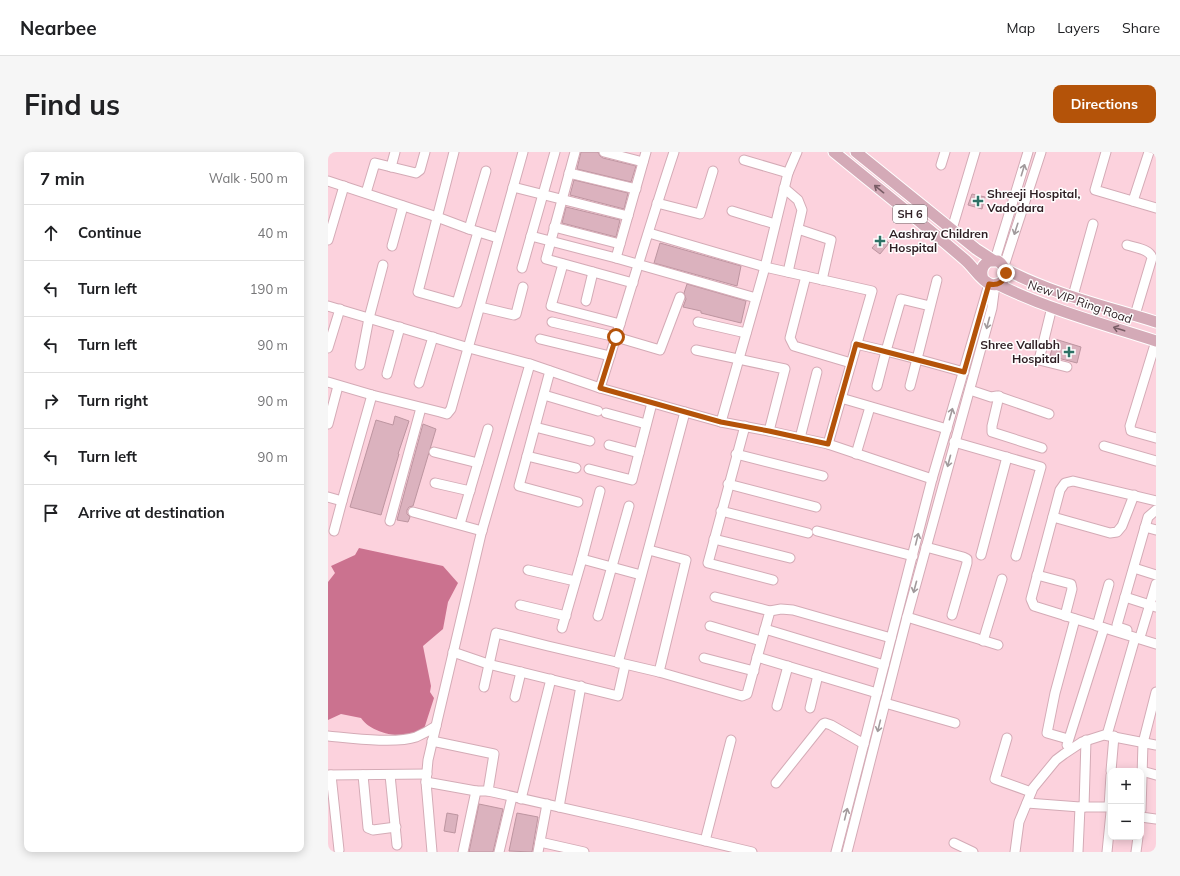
<!DOCTYPE html>
<meta charset="utf-8">
<style>
:root{--surface:#fff;--page:#f6f6f6;--text:#202124;--muted:#757577;--line:#e0e0e0;--accent:#b45309}
body{margin:0;font-family:Mulish,sans-serif;background:var(--page);color:var(--text)}
.controls{position:absolute;right:12px;bottom:12px;display:grid;overflow:hidden;border-radius:8px;box-shadow:0 2px 10px #0003}
.controls button{width:36px;height:36px;display:grid;place-items:center;padding:0;border:0;border-bottom:1px solid var(--line);background:var(--surface);color:var(--text);font:20px sans-serif}
.stop{position:absolute;width:12px;height:12px;margin:-9px;border:3px solid #b45309;border-radius:50%;background:#fff}
.stop.end{background:#b45309;border-color:#fff;box-shadow:0 1px 4px #0008}
.list{margin:0;padding:0;list-style:none}
h2{display:flex;justify-content:space-between;align-items:center;height:52px;margin:0;padding:0 16px;font-size:17px}
h2 small{font-size:13px;font-weight:400;color:var(--muted)}
.list li{display:grid;grid-template-columns:26px 1fr auto;gap:12px;align-items:center;box-sizing:border-box;height:56px;padding:0 16px;border-top:1px solid var(--line)}
.list b{display:block;font-size:15px;white-space:nowrap}
.list em{font-size:13px;font-style:normal;color:var(--muted)}
.icon{flex:none;width:22px;height:22px;fill:none;stroke:currentColor;stroke-width:2;stroke-linecap:round;stroke-linejoin:round}
.map{position:relative;flex:none;width:828px;height:700px;overflow:hidden;border-radius:8px}
header{display:flex;align-items:center;gap:24px;box-sizing:border-box;height:56px;padding:0 20px;background:var(--surface);border-bottom:1px solid var(--line)}
header strong{font-size:19px}
nav{display:flex;gap:22px;margin-inline-start:auto;font-size:14px}
.intro{display:flex;align-items:center;justify-content:space-between;box-sizing:border-box;height:96px;padding:0 24px}
h1{margin:0;font-size:28px}
.button{padding:10px 18px;border-radius:8px;background:var(--accent);color:#fff;font-size:14px;font-weight:700}
main{display:flex;gap:24px;padding:0 24px}
aside{flex:1;background:var(--surface);border-radius:8px;box-shadow:0 2px 10px #0003}
.map>svg:first-child{display:block}
.water{fill:#cb728f}
.building{fill:#dbb2be;stroke:#bd95a0}
.lines{fill:none;stroke-linecap:round;stroke-linejoin:round}
.minor-casing{stroke:#d4abb6;stroke-width:11}
.major-casing{stroke:#fff;stroke-width:13}
.minor{stroke:#fff;stroke-width:9}
.major{stroke:#d4aab7;stroke-width:11}
.oneway{stroke:#a19a9c}
.oneway2{stroke:#795d66}
.route{stroke:#b45309;stroke-width:5}
.poi-dot{fill:#2c7165;stroke:#fff;stroke-width:1.5}
.labels{text-anchor:middle;stroke-width:3;stroke-linejoin:round;paint-order:stroke}
.shield{fill:#fff;stroke:#6d6265;stroke-width:1}
.shield-label{font-size:11px;font-weight:bold;fill:#2e1e23}
.poi-label{font-size:12px;font-weight:bold;fill:#2e1e23;stroke:#fff;text-anchor:start}
.street-label{font-size:12px;fill:#2e1e23;stroke:#fff}
</style>
<header>
<strong>Nearbee</strong>
<nav><a>Map</a><a>Layers</a><a>Share</a></nav>
</header>
<div class="intro"><h1>Find us</h1><a class="button">Directions</a></div>
<main>
<aside>
<h2>7 min<small>Walk · 500 m</small></h2>
<ul class="list">
<li><svg class="icon" aria-label="ahead" viewBox="0 0 24 24"><path d="M12 20V5M6 11l6-6 6 6"/></svg><div><b>Continue</b></div><em>40 m</em></li>
<li><svg class="icon" aria-label="left" viewBox="0 0 24 24"><path d="M17 20v-9H6M10 6l-5 5 5 5"/></svg><div><b>Turn left</b></div><em>190 m</em></li>
<li><svg class="icon" aria-label="left" viewBox="0 0 24 24"><path d="M17 20v-9H6M10 6l-5 5 5 5"/></svg><div><b>Turn left</b></div><em>90 m</em></li>
<li><svg class="icon" aria-label="right" viewBox="0 0 24 24"><path d="M7 20v-9h11M14 6l5 5-5 5"/></svg><div><b>Turn right</b></div><em>90 m</em></li>
<li><svg class="icon" aria-label="left" viewBox="0 0 24 24"><path d="M17 20v-9H6M10 6l-5 5 5 5"/></svg><div><b>Turn left</b></div><em>90 m</em></li>
<li><svg class="icon" aria-label="arrive" viewBox="0 0 24 24"><path d="M6 21V4h12l-3 4 3 4H6"/></svg><div><b>Arrive at destination</b></div></li>
</ul>
</aside>
<div class="map">
<svg width="828" height="700" viewBox="0 0 828 700">
<rect width="100%" height="100%" fill="#fcd2dd"/>
<path class="water" d="M31 396 115 414 130 431 120 450 115 477 95 494 103 534 102 540 106 546 96 577C93 579 89 583 85 583 69 586 42 580 33 566L13 562 0 568V430L7 421 3 414 27 403Z"/>
<g class="building">
<path d="M253 0H270L272 4 275 6 308 14 303 30 249 17Z"/>
<path d="M246 28 300 41 296 57 242 43Z"/>
<path d="M644 42 657 45 654 57 640 53Z"/>
<path d="M238 55 292 68 288 85 234 71Z"/>
<path d="M554 85 561 91 552 102 544 96Z"/>
<path d="M332 91 413 114 409 134 326 111Z"/>
<path d="M359 132 418 149 413 171 373 161V159L355 155 358 147 356 141Z"/>
<path d="M727 187 753 195 749 211 722 204Z"/>
<path d="M67 264 81 269 70 302H71L53 363 22 355 48 268 65 273Z"/>
<path d="M95 272 108 277 85 354 81 355 79 358V362L82 365 80 370 69 368Z"/>
<path d="M151 652 175 657 165 700H141Z"/>
<path d="M119 661 130 663 127 681 116 679Z"/>
<path d="M189 661 210 665 204 700 181 699Z"/>
</g>
<g class="lines">
<g class="minor-casing">
<g id="minor">
<path d="M126 0 90 140 129 151 150 80"/>
<path d="M247 0 218 107 305 131"/>
<path d="M276 0 315 10"/>
<path d="M318 0 288 106 428 146"/>
<path d="M778 0 767 38 828 56"/>
<path d="M416 8 460 21"/>
<path d="M613 13 617 0"/>
<path d="M63 15 67 0"/>
<path d="M241 21 308 37"/>
<path d="M0 29 109 65 141 77 170 86"/>
<path d="M185 35 300 64"/>
<path d="M456 36 470 48 474 58 460 120"/>
<path d="M38 41 47 11 88 21 92 18 97 0"/>
<path d="M805 49 821 0"/>
<path d="M329 51 372 62 385 19"/>
<path d="M404 59 447 72"/>
<path d="M226 75 292 92"/>
<path d="M141 77 158 19"/>
<path d="M470 77 503 88 494 128"/>
<path d="M624 77 647 0"/>
<path d="M321 81 437 115 544 139 500 292"/>
<path d="M203 84 288 106"/>
<path d="M0 88 16 34"/>
<path d="M799 93C808 96 822 97 824 106L807 163"/>
<path d="M64 94 75 54"/>
<path d="M667 108 700 0"/>
<path d="M235 112 223 154 292 172"/>
<path d="M676 114 713 0"/>
<path d="M194 116 227 0"/>
<path d="M478 124 462 186 466 194 523 211"/>
<path d="M745 144 765 72"/>
<path d="M258 149 265 120"/>
<path d="M0 154 141 196 202 212 272 236 357 260 393 270 441 279 500 292 604 327"/>
<path d="M602 154 573 147 558 199 589 207 609 128"/>
<path d="M152 155 186 163 188 162 195 135"/>
<path d="M724 155 711 208 739 215"/>
<path d="M224 170 288 185 332 198 352 145"/>
<path d="M370 170 418 181"/>
<path d="M212 187 282 204"/>
<path d="M828 189 802 274 803 279 828 286"/>
<path d="M528 192 558 199 549 234"/>
<path d="M0 196 12 157"/>
<path d="M368 198 457 217 441 279"/>
<path d="M202 212 153 382 100 608 98 630 148 639H160L302 671 424 700"/>
<path d="M32 213 41 166 55 113"/>
<path d="M222 219 191 334 250 350"/>
<path d="M59 222 72 175"/>
<path d="M0 230 44 243 112 260 119 262 123 257 195 0"/>
<path d="M91 231 105 185"/>
<path d="M582 234 589 207 636 220"/>
<path d="M272 236C297 157 320 78 346 0"/>
<path d="M642 238 663 245 669 244 721 262"/>
<path d="M216 243 270 259"/>
<path d="M671 244 664 274V280L714 296"/>
<path d="M513 246 619 277"/>
<path d="M278 261 318 272"/>
<path d="M393 270 437 115 460 21 469 0"/>
<path d="M0 272 10 234"/>
<path d="M417 274 380 411 445 428"/>
<path d="M207 275 262 289"/>
<path d="M472 286 489 220"/>
<path d="M626 290 713 315 688 404"/>
<path d="M281 293 311 301"/>
<path d="M776 294 828 309"/>
<path d="M106 300 150 311"/>
<path d="M408 302 495 324"/>
<path d="M528 302 542 255"/>
<path d="M199 304 248 316"/>
<path d="M261 317 304 328 324 251"/>
<path d="M107 331 142 339"/>
<path d="M400 332 488 355"/>
<path d="M272 339 254 407 313 423"/>
<path d="M0 345 14 349 44 243"/>
<path d="M828 349 745 329 737 331 732 338 703 447 706 454 828 492"/>
<path d="M393 359 480 381"/>
<path d="M85 360 154 379"/>
<path d="M725 365 782 381 789 380 794 374 806 343"/>
<path d="M62 369 93 256"/>
<path d="M132 372 160 277"/>
<path d="M817 375 828 378"/>
<path d="M6 379 14 349"/>
<path d="M489 379 585 404"/>
<path d="M386 387 462 406"/>
<path d="M598 395 635 405 639 407V411L624 463"/>
<path d="M653 403 679 305"/>
<path d="M806 416 828 423"/>
<path d="M200 418 247 429"/>
<path d="M709 423 743 432 744 437 737 464"/>
<path d="M387 445 442 459 437 477"/>
<path d="M797 445 828 455"/>
<path d="M192 453 238 464"/>
<path d="M442 459 453 457 465 458 563 486"/>
<path d="M270 464 301 354"/>
<path d="M579 465 670 493"/>
<path d="M382 474 433 489"/>
<path d="M769 474 781 432"/>
<path d="M234 476 254 407"/>
<path d="M799 478 790 475 789 473 820 365 828 358"/>
<path d="M813 482 828 432"/>
<path d="M655 489 674 427"/>
<path d="M125 500 160 512 290 544 297 513"/>
<path d="M429 505 549 541"/>
<path d="M376 506 426 519"/>
<path d="M290 511 357 260"/>
<path d="M331 520 414 544 419 542 437 477 556 513"/>
<path d="M156 535 168 481 220 494 331 520 358 408 321 398"/>
<path d="M187 545 193 520"/>
<path d="M557 551 627 571"/>
<path d="M449 554 460 514"/>
<path d="M482 556 490 523"/>
<path d="M779 583 807 486"/>
<path d="M0 584C22 586 67 592 88 585 95 582 102 578 108 574"/>
<path d="M679 586 667 627 703 640"/>
<path d="M740 587 719 581 727 541 747 467"/>
<path d="M104 589 166 602 160 639"/>
<path d="M739 593 776 476"/>
<path d="M783 619 786 584"/>
<path d="M814 619 828 623"/>
<path d="M0 623 99 622"/>
<path d="M3 623 11 698"/>
<path d="M35 623 40 676 45 678 68 675"/>
<path d="M62 623 69 693"/>
<path d="M98 630 104 700"/>
<path d="M448 631 495 572 497 571 503 573 536 592"/>
<path d="M193 647 223 527"/>
<path d="M699 651 752 655"/>
<path d="M231 655 253 534"/>
<path d="M756 655 758 588"/>
<path d="M781 655 783 623"/>
<path d="M813 658 815 591 828 540"/>
<path d="M813 665 828 667"/>
<path d="M377 689 403 588"/>
<path d="M212 690 256 700"/>
<path d="M626 691 645 700"/>
<path d="M135 700 148 639"/>
<path d="M171 700 184 645"/>
<path d="M210 700 219 652"/>
<path d="M508 700 604 327 661 132"/>
<path d="M519 700 579 465 664 156 667 133"/>
<path d="M687 700 691 670 705 636 728 608 736 602 754 590 776 583 828 593"/>
<path d="M750 700 752 655H783"/>
<path d="M779 700 783 660"/>
<path d="M808 700 810 685"/>
</g>
</g>
<g class="major-casing">
<g id="major">
<path d="M506 0C550 36 593 70 636 107 644 113 653 129 662 132 676 137 683 118 670 109H661C654 113 652 119 655 127"/>
<path d="M528 0 648 97 665 108"/>
<path d="M677 117C724 142 777 154 828 170"/>
<path d="M669 132C719 157 775 172 828 189"/>
</g>
</g>
<use href="#minor" class="minor"/>
<use href="#major" class="major"/>
</g>
<defs><path id="oneway-shaft" d="M-6 0H5M1.5-3L5.5 0L1.5 3" fill="none" stroke-width="1.6" stroke-linecap="round" stroke-linejoin="round"/></defs>
<g class="oneway">
<use href="#oneway-shaft" transform="translate(695 18) rotate(-73)"/>
<use href="#oneway-shaft" transform="translate(688 77) rotate(108)"/>
<use href="#oneway-shaft" transform="translate(660 171) rotate(105)"/>
<use href="#oneway-shaft" transform="translate(623 262) rotate(-74)"/>
<use href="#oneway-shaft" transform="translate(621 309) rotate(105)"/>
<use href="#oneway-shaft" transform="translate(589 387) rotate(-76)"/>
<use href="#oneway-shaft" transform="translate(587 435) rotate(105)"/>
<use href="#oneway-shaft" transform="translate(551 574) rotate(104)"/>
<use href="#oneway-shaft" transform="translate(518 662) rotate(-76)"/>
</g>
<g class="oneway2">
<use href="#oneway-shaft" transform="translate(551 37) rotate(-141)"/>
<use href="#oneway-shaft" transform="translate(791 177) rotate(-162)"/>
</g>
<g class="lines">
<path class="route" d="M288 185 272 236 393 270 441 279 500 292 528 192 636 220 661 132C670 134 676 130 678 121"/>
</g>
<g class="poi-dot">
<path d="M648 43h4v4h4v4h-4v4h-4v-4h-4v-4h4z"/>
<path d="M550 83h4v4h4v4h-4v4h-4v-4h-4v-4h4z"/>
<path d="M739 194h4v4h4v4h-4v4h-4v-4h-4v-4h4z"/>
</g>
<g class="labels">
<rect class="shield" x="565" y="53" width="34" height="18" rx="3"/>
<g class="shield-label">
<text x="582" y="66">SH 6</text>
</g>
<g class="poi-label">
<text x="659" y="46">Shreeji Hospital,<tspan x="659" dy="14">Vadodara</tspan></text>
<text x="561" y="86">Aashray Children<tspan x="561" dy="14">Hospital</tspan></text>
<text x="732" y="197" text-anchor="end">Shree Vallabh<tspan x="732" dy="14">Hospital</tspan></text>
</g>
<g class="street-label">
<text transform="translate(752 150) rotate(19)" y="4">New VIP Ring Road</text>
</g>
</g>
</svg>
<div class="controls">
<button>+</button>
<button>−</button>
</div>
<div class="stop" style="left:288px;top:185px"></div>
<div class="stop end" style="left:678px;top:121px"></div>
</div>
</main>
